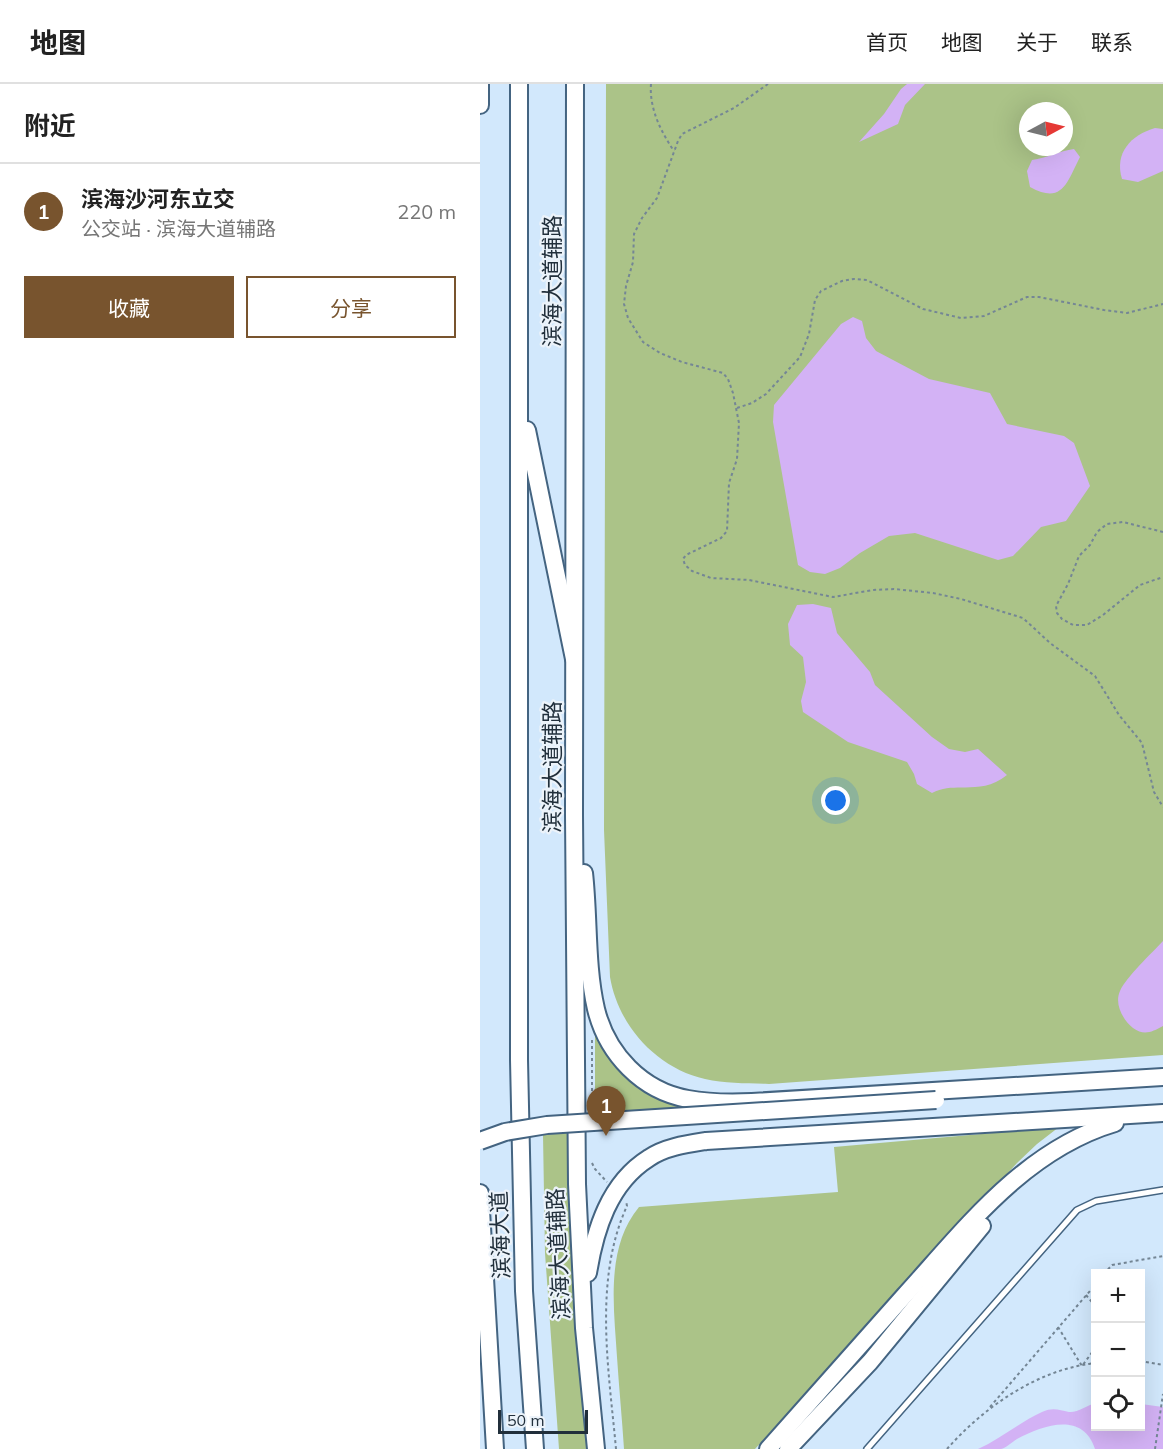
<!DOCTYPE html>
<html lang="zh">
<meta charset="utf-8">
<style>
:root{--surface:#fff;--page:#f2f2f2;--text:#222;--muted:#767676;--line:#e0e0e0;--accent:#78542e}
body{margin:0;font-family:Mulish,"Noto Sans SC",sans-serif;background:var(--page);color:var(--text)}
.controls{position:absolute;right:18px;bottom:18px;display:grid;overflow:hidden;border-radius:0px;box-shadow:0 6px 24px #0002}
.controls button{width:54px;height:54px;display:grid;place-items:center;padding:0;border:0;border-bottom:2px solid var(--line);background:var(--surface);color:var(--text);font:30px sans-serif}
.compass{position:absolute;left:539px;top:18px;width:54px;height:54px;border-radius:50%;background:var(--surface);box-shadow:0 6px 24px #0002;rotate:83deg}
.scale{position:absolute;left:18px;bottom:15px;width:90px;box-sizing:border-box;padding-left:6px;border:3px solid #212f3b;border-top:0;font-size:16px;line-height:21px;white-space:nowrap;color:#212f3b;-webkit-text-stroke:4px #ecf3fa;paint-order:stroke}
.you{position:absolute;left:356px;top:717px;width:21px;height:21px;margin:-15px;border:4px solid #fff;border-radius:50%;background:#1a73e8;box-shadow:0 0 0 9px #1a73e833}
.badge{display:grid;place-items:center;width:39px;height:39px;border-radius:50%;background:var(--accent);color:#fff;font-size:20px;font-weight:700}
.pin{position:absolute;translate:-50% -50px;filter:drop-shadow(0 2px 3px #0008)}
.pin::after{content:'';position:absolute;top:32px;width:21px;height:18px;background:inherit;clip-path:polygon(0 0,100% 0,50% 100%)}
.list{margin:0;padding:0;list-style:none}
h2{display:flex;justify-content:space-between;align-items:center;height:78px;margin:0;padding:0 24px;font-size:26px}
h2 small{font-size:20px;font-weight:400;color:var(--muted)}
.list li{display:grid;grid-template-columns:39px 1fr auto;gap:18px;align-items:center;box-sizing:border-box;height:96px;padding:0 24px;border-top:2px solid var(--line)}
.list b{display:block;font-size:22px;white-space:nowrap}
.list p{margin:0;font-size:20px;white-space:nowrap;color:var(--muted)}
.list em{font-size:20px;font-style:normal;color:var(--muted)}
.actions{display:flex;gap:12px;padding:18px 24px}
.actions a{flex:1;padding:14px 0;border:2px solid var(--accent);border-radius:0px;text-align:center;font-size:21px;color:var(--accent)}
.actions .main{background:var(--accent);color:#fff}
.icon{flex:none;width:33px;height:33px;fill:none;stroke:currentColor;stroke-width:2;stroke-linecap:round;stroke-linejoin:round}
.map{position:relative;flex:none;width:683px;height:1365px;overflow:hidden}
header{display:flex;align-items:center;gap:36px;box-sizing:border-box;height:84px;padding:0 30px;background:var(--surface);border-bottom:2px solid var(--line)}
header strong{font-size:28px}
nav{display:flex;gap:33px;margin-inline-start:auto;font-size:21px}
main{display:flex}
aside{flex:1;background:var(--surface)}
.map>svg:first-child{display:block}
.green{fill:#abc388;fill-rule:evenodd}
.water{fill:#d3b2f5}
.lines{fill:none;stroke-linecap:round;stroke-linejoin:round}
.service-casing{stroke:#446481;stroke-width:8}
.primary-casing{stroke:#446481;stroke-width:20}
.trunk-casing{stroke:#446481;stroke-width:20}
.path{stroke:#748695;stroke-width:2;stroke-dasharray:3 3;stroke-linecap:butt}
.service{stroke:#fff;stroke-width:5}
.primary{stroke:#fff;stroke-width:16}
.trunk{stroke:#fff;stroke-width:16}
.primary-bridge-casing{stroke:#446481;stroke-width:20;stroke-linecap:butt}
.primary-bridge{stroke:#fff;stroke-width:16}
.labels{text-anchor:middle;stroke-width:4.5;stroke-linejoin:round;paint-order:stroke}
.street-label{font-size:22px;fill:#212f3b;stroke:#ecf3fa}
</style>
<header>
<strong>地图</strong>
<nav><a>首页</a><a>地图</a><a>关于</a><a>联系</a></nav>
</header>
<main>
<aside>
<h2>附近<small></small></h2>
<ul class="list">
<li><span class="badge">1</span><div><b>滨海沙河东立交</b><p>公交站 · 滨海大道辅路</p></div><em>220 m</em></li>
</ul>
<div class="actions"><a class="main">收藏</a><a>分享</a></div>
</aside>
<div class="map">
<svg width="683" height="1365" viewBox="0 0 683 1365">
<rect width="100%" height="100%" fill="#d2e8fc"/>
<g class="green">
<path d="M126 0H683V971L289 1000C268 999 246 1000 225 995 176 984 138 941 130 893L124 746ZM548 27H584V63H548Z"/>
<path d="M115 949C139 995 162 1014 213 1025L115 1034Z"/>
<path d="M579 1043 557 1060 537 1079 275 1365H144C142 1334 139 1304 137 1273 134 1224 125 1164 159 1123L358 1108 354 1063Z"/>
<path d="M91 1048 99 1273 107 1365H79L65 1169 63 1051Z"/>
</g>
<g class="water">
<path d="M427 0H445L425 21 418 40 379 58 404 30 421 5Z"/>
<path d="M675 44 683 45V87L658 98 642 95C634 69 651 51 675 44Z"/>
<path d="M594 65 600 73C587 98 583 121 550 103L547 87 552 76C567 74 579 67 594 65Z"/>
<path d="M373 233 382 237 386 254 396 267 449 295 510 309 527 340 584 352 594 359 610 402 586 437 561 443 533 472 518 476 435 449 409 452 380 469 360 484 345 490 330 488 318 481 293 338 294 321 361 240Z"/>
<path d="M333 520 351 524 357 549 390 588 395 601 452 653 469 665 485 668 498 665 527 691C499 713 476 696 452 709L437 700 434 690 427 678 368 658 323 628 321 617 326 598 323 573 310 561 308 540 317 521Z"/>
<path d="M683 857V942C672 948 664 952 653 944 643 936 634 920 640 907 647 892 671 870 683 857Z"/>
<path d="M615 1319 616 1342H660L661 1320 683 1323V1365H615C603 1327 563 1341 537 1355 532 1358 526 1364 521 1365 514 1365 505 1365 498 1365 520 1355 540 1338 562 1328 573 1323 579 1326 589 1328 597 1329 608 1321 615 1319Z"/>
</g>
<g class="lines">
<g class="service-casing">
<path id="service" d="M387 1365 597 1126 616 1117 683 1106"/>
</g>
<g class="primary-casing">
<g id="primary">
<path d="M95 0 94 731 97 1100 104 1244 116 1365"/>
<path d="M104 789C109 833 106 882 116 925 127 970 162 1007 208 1015 230 1019 251 1019 272 1018L683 993"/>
<path d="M108 1189C115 1146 129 1099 169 1074 185 1063 207 1060 226 1057L683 1029"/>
<path d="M288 1365C333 1314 379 1263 424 1212 485 1145 544 1066 635 1039"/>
<path d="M308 1365 390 1278 502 1142"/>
</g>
</g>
<g class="trunk-casing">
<g id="trunk">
<path d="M39 0V976L44 1207 55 1365"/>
<path d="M0 21V0"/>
<path d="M47 346 94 575"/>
<path d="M0 1109 15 1365"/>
</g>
</g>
<g class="path">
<path d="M171 0C169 24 181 48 194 67"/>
<path d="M288 0 254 24 202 50 198 57 177 114 162 134 154 150 153 178 146 202 144 220 148 234 163 258 180 269 202 278 243 289 248 295 253 309 259 339 257 375 249 399 247 447 241 454 206 471 203 475 205 481 212 487 231 494 269 496 353 513 393 506 414 505 453 509 481 515 543 534 570 559 615 592 639 631 662 659 674 708 683 723"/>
<path d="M257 324 272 319 286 310 320 273 329 250 335 216 341 207 362 197 374 195 387 196 443 225 481 234 504 232 547 213H559L624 226 647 229 683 220"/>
<path d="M683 448 643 438 627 440 617 448 610 461 599 472 588 500 576 522 577 529 582 535 593 541H607L623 531 660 501 683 493"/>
<path d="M112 956V1019"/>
<path d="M112 1079 115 1085 127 1098"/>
<path d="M624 1190 632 1181 683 1172"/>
<path d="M606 1211 616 1223"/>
<path d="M578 1243 602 1282 616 1263"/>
<path d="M660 1277 683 1281"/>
<path d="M510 1323 616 1200"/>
<path d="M136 1365C129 1287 113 1196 147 1122L146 1117"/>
<path d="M467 1365C504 1323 558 1285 616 1279"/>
<path d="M675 1365 683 1310"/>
</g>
<use href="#service" class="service"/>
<use href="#primary" class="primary"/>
<use href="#trunk" class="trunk"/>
<g class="primary-bridge-casing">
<path id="primary-bridge" d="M0 1057 25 1048 67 1041 456 1016"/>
</g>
<use href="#primary-bridge" class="primary-bridge"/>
</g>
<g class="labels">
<g class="street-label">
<text transform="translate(72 197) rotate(-90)" y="8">滨海大道辅路</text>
<text transform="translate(72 683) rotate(-90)" y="8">滨海大道辅路</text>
<text transform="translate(20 1151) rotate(-92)" y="8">滨海大道</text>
<text transform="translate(78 1170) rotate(-93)" y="8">滨海大道辅路</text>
</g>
</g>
</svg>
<div class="controls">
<button>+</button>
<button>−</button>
<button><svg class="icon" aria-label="locate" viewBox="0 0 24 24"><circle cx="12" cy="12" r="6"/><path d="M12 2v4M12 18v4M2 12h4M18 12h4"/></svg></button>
</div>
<svg class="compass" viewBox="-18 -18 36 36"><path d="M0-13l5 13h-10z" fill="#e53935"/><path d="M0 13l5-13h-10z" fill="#767676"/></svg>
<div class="scale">50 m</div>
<div class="you"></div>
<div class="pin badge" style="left:126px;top:1052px">1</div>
</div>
</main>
